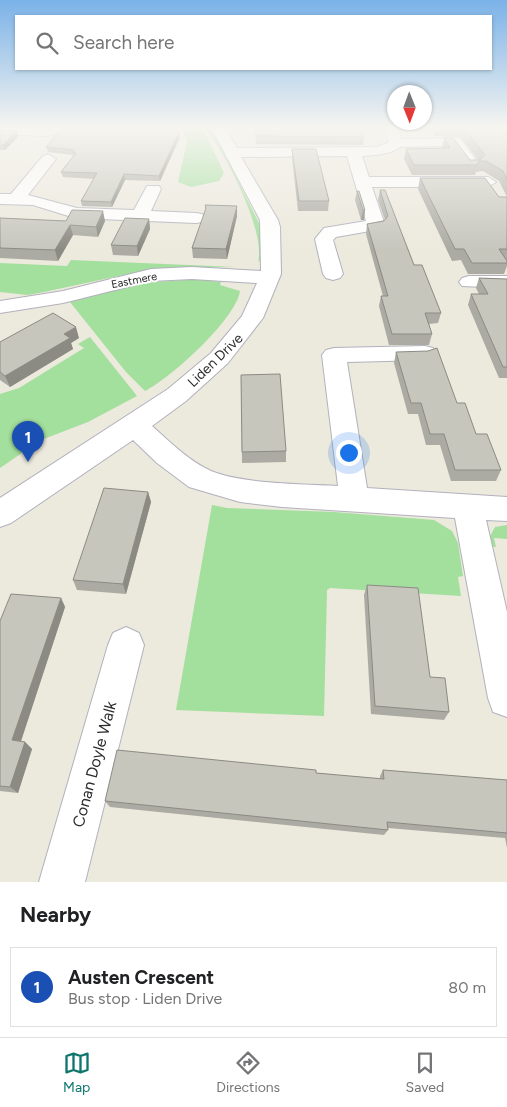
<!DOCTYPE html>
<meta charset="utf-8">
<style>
:root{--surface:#fff;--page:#f6f6f6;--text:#202124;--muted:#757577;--line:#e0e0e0;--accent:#0f766e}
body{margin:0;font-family:Figtree,sans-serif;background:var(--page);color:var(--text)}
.compass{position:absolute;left:387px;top:85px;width:45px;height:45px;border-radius:50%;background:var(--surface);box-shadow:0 1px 4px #0004;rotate:179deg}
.you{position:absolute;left:348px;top:452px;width:18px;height:18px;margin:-12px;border:4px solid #fff;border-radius:50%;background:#1a73e8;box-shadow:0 0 0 8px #1a73e833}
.badge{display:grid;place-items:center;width:32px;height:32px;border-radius:50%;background:var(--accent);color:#fff;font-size:16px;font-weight:700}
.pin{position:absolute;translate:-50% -41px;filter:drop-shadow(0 1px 2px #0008)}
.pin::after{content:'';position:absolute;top:26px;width:18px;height:15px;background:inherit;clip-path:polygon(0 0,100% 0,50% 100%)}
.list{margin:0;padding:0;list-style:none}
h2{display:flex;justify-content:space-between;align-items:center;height:65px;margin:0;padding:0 20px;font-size:21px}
h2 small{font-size:16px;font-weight:400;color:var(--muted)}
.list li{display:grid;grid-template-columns:32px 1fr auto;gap:15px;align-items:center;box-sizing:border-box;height:80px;margin:0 10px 10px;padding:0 10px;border:1px solid var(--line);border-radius:0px}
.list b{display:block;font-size:19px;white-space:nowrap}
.list p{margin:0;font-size:16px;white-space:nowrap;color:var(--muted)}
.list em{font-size:16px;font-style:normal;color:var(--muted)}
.icon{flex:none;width:28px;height:28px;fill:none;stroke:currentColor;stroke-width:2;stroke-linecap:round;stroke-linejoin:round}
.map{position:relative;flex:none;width:507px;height:882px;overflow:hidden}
.search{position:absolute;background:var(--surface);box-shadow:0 1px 4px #0004;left:15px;right:15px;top:15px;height:55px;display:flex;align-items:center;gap:12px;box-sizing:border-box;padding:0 18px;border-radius:0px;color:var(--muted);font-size:19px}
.sheet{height:155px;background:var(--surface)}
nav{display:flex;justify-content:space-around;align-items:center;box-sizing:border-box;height:70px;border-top:1px solid var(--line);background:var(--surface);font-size:14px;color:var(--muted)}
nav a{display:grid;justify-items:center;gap:2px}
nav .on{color:var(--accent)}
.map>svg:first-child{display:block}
.green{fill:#a3df9d}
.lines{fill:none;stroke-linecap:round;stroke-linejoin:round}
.minor-casing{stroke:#b2b1bd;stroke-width:2}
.minor{fill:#fff;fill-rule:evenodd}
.wall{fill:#abaaa3}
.shaded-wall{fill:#8b8b84}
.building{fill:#c7c6bd;stroke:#8b8b84}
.labels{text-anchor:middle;stroke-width:4;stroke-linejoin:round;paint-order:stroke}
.far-street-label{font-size:11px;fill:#2b2b2b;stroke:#fff}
.street-label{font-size:14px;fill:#2b2b2b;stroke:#fff}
.near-street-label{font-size:16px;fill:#2b2b2b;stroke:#fff}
</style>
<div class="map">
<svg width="507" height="882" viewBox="0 0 507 882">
<rect width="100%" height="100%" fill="#ece9dd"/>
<g class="green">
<path d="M182 127H199L206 135 224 173 219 181 191 187 178 182 187 142Z"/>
<path d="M203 127H210L214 133 260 225 263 257 258 262C267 234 224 148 203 127Z"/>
<path d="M71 260 235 267 156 268 44 292 28 295 0 292V263L67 266Z"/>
<path d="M197 279 221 282 220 285 240 291C236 319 171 378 145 391L126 372 70 302 142 283Z"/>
<path d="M90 337 137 396 88 422 41 440 0 468V394L19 388 84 348 78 344Z"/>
<path d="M212 505 227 508 334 512 434 520 452 531 458 543 463 576 458 577 461 596 330 588 327 590 324 716 176 710Z"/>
<path d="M507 525V539L494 538 496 547 485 546 495 527Z"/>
</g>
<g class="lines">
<g class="minor-casing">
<g id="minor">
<path d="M0 127H72L70 130 46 136 0 134Z"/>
<path d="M211 127H225L237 148 377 147 389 142 384 127H398L402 139 456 138 461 139 478 163 475 166H465L452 146 400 147C389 155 375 155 362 156L369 177H488L496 182 488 187H372L385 225 382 229 376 230 336 237 333 240 343 274 340 278 333 280 326 278 323 274 315 239 324 228 366 221 347 156 241 157 278 220 280 227 281 274 263 318 228 363 186 401 152 426C169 441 187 459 207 469 235 484 304 484 338 486L322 355 326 350 334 348 425 346 433 348 437 353 433 358 425 360 347 362 367 488 507 497V521L486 520 507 612V717L493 712 488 698 455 518 282 507 240 502 189 487 157 463 133 440 11 523 0 527V498L168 389 211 353 242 316 257 283 192 279 151 281 63 303 0 313V301L63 291 151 269 192 267 261 271 260 220Z"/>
<path d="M48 154 56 159 28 195 77 208 134 210 147 186H159L161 189 151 211 196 213 202 214 205 218 202 222 196 223 75 218 33 205 0 204V194H11L43 156Z"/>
<path d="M469 276H507V288L462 286 459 282 462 278Z"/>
<path d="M126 627 139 633 144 645 85 882H39L108 645 113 633Z"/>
</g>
</g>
<use href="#minor" class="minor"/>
</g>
<g class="wall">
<path d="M67 127H153L152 128 177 131 180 137 160 181 125 180 112 207 82 206 81 201 94 179 63 177 61 172 73 156V155L48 152 46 147Z"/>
<path d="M255 127H360L364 137 363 145 256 144Z"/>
<path d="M430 127H507V266L504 274H468L461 260 452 261 418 189 420 178 499 197H507L499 181 483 171 476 172 475 175H412L404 159 406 149 442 148 444 138 470 160H478L461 137 435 136Z"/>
<path d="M0 130 17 131 18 137 5 150H0Z"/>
<path d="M292 149 329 201 328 211H298L292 158Z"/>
<path d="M380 190 414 265 441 313 438 323 429 324 432 334 429 345H389L379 306 381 296H383L366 234 367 224 385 220 378 200Z"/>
<path d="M357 191 365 210 364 220H361L355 200Z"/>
<path d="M205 205 237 206V216L227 259 193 258 192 248 205 211Z"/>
<path d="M0 218 66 221H105L98 237 73 235 58 261 0 258Z"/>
<path d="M149 219 150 229 138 256 113 255 111 245Z"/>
<path d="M479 278 507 279V378H499L468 305 471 294H479L476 288Z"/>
<path d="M79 338 71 343 73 349 10 387 0 380V342Z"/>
<path d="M396 352 457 403 476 434 501 470 496 481H451L440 445H426L418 414H408L394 363Z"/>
<path d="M241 375 286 451V462L242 463Z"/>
<path d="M148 492 151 502 126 594 77 590 73 580Z"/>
<path d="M367 585 430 677 449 712 444 720 371 714 364 595Z"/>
<path d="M61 598 65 607 21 741 25 742 32 749 18 793 0 791V621Z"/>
<path d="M383 770 507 780V848L505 838 388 828V830L384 835 110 807 105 801 316 773 380 779V776Z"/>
</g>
<g class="shaded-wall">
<path d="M17 131 18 137 5 150 3 145Z"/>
<path d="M179 132 180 137 160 181 159 176Z"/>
<path d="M124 174 125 180 112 207 111 202Z"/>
<path d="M237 206V216L227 259 226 249Z"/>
<path d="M363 210H365L364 220H361Z"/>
<path d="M103 211 105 221 98 237 96 227Z"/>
<path d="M149 219 150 229 138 256 137 246Z"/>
<path d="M70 225 73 235 58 261 55 250Z"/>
<path d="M76 327 79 338 71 343 73 349 10 387 5 376 64 334Z"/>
<path d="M148 492 151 502 126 594 123 584Z"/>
<path d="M61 598 65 607 19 747 12 740Z"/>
<path d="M25 742 32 749 18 793 10 787Z"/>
</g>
<g class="building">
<path d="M67 127H149V128L177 129 176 131 179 132 159 176 124 174 111 202 81 201 97 173 61 172 76 153 73 152 74 150 46 147 61 129Z"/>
<path d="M256 127H360L364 137 256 136Z"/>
<path d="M439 127H507V180L503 171 486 161H479L477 165H414L406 149 450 148 444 138H453L470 160H480L485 155 464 128Z"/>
<path d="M0 130 17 131 3 145H0Z"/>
<path d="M292 149H316L329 201H299Z"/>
<path d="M420 178H485L499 197H507V249H499L507 261V263H472L464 249H455Z"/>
<path d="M380 190H385L414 265H422L441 313H425L432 334H392L381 296H388L367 224 384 221 388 216Z"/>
<path d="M357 191H359L365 210H363Z"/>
<path d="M205 205 237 206 226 249 192 248 206 208Z"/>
<path d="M72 210 103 211 96 227 70 225 55 250 0 248V218L66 221Z"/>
<path d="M125 218 149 219 137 246 111 245Z"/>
<path d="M479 278 507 279V367H503L471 294H488Z"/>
<path d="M53 313 76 327 64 334 70 338 5 376 0 372V342Z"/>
<path d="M437 348 457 403H465L476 434H487L501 470H455L444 434H430L421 403H411L396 352 428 351Z"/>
<path d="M280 374 286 451 242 452 241 375Z"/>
<path d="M104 488 148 492 123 584 73 580Z"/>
<path d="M367 585 418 588 430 677 445 678 449 712 375 706Z"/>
<path d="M11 594 61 598 12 740 25 742 10 787 0 786V621Z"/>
<path d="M117 750 316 770V773L384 779 383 770 507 780V833L387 822 388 830 105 801Z"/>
</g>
<linearGradient id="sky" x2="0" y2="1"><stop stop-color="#7ab2e8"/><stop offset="0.51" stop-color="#f6f5f0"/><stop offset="1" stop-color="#f6f5f0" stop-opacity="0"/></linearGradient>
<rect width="507" height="250" fill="url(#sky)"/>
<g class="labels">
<g class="far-street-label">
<text transform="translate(134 280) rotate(-11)" y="4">Eastmere</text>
</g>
<g class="street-label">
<text transform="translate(215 360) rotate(-44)" y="5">Liden Drive</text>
</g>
<g class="near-street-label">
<text transform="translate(94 764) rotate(-75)" y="6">Conan Doyle Walk</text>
</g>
</g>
</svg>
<svg class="compass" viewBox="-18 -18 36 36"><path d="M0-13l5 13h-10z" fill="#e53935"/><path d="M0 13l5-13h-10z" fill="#757577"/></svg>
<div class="you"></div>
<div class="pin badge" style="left:28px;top:462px;background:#1a4fb4">1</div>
<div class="search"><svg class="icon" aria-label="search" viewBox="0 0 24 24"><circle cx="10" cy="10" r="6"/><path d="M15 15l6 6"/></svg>Search here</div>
</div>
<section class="sheet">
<h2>Nearby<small></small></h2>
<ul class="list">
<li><span class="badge" style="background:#1a4fb4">1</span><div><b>Austen Crescent</b><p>Bus stop · Liden Drive</p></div><em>80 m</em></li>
</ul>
</section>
<nav>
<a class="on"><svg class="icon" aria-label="map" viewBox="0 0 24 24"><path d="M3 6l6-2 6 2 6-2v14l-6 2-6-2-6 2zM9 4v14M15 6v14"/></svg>Map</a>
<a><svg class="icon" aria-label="directions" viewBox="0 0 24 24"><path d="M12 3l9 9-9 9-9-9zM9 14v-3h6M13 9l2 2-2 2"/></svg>Directions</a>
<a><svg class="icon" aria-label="saved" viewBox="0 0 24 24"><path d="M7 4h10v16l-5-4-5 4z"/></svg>Saved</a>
</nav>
